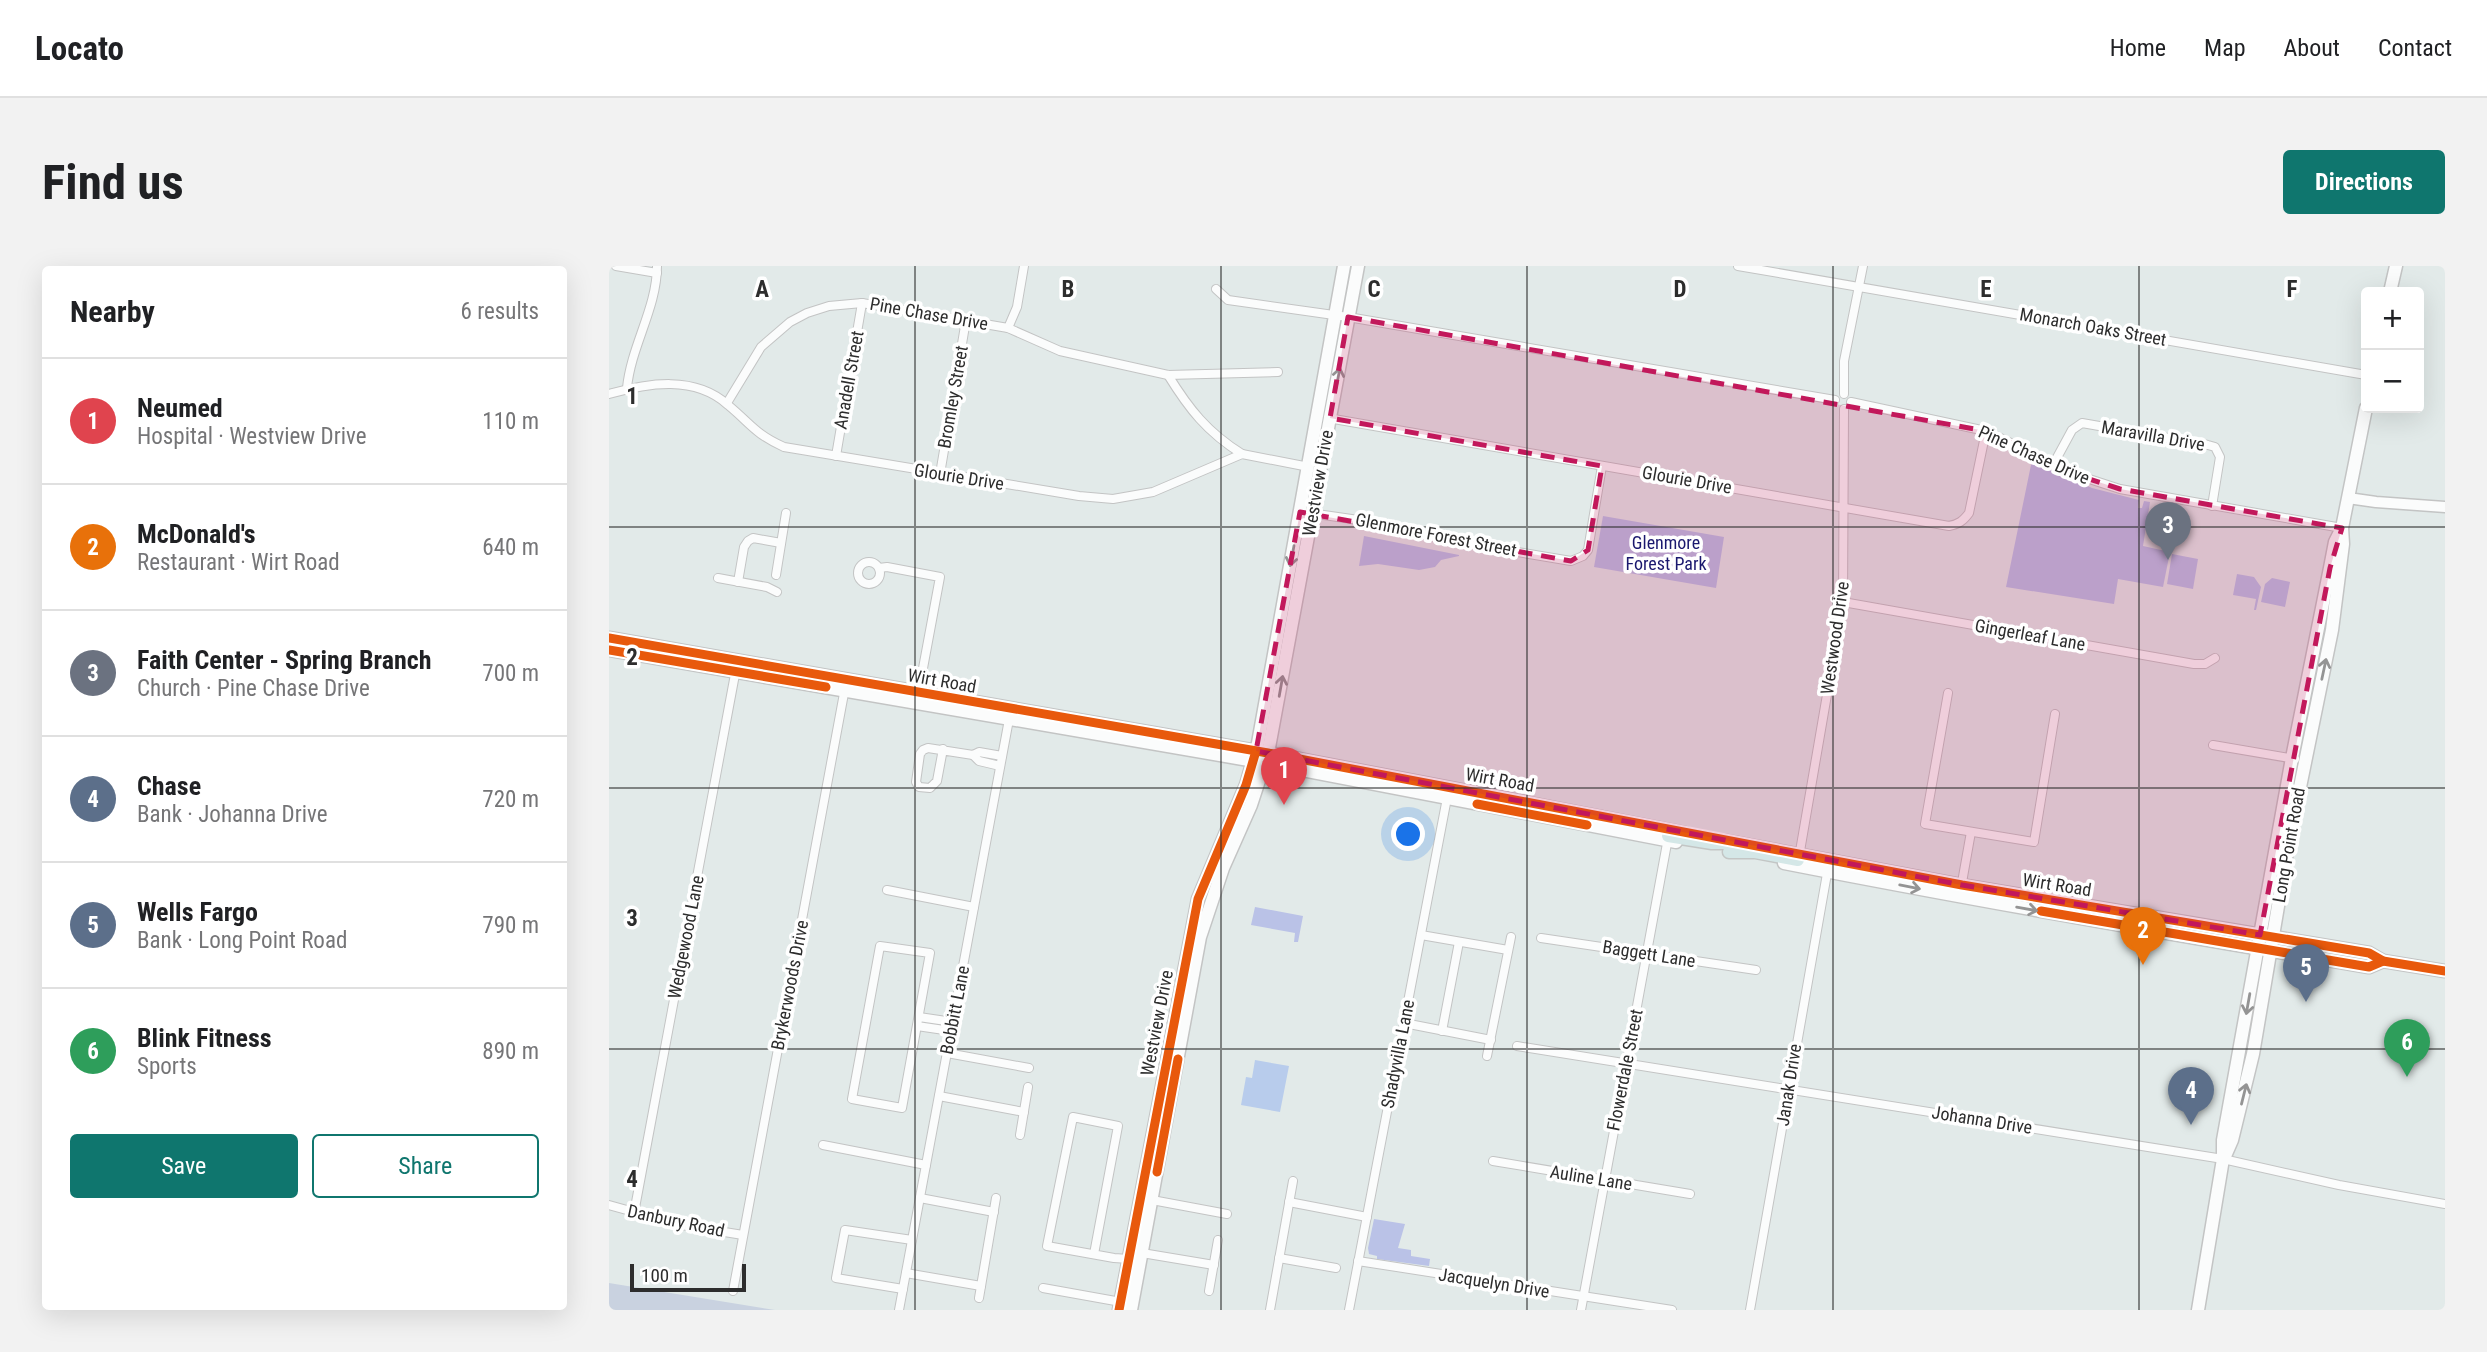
<!DOCTYPE html>
<meta charset="utf-8">
<style>
:root{--surface:#fff;--page:#f2f2f2;--text:#202124;--muted:#757577;--line:#e0e0e0;--accent:#0f766e}
body{margin:0;font-family:"Roboto Condensed",sans-serif;background:var(--page);color:var(--text)}
.controls{position:absolute;right:21px;top:21px;display:grid;overflow:hidden;border-radius:7px;box-shadow:0 7px 28px #0002}
.controls button{width:63px;height:63px;display:grid;place-items:center;padding:0;border:0;border-bottom:2px solid var(--line);background:var(--surface);color:var(--text);font:35px sans-serif}
.scale{position:absolute;left:21px;bottom:18px;width:116px;box-sizing:border-box;padding-left:7px;border:4px solid #2d2d2d;border-top:0;font-size:19px;line-height:24px;white-space:nowrap;color:#2d2d2d;-webkit-text-stroke:5px #fff;paint-order:stroke}
.you{position:absolute;left:800px;top:569px;width:24px;height:24px;margin:-18px;border:5px solid #fff;border-radius:50%;background:#1a73e8;box-shadow:0 0 0 10px #1a73e833}
.badge{display:grid;place-items:center;width:46px;height:46px;border-radius:50%;background:var(--accent);color:#fff;font-size:23px;font-weight:700}
.pin{position:absolute;translate:-50% -58px;filter:drop-shadow(0 2px 4px #0008)}
.pin::after{content:'';position:absolute;top:37px;width:24px;height:21px;background:inherit;clip-path:polygon(0 0,100% 0,50% 100%)}
.list{margin:0;padding:0;list-style:none}
h2{display:flex;justify-content:space-between;align-items:center;height:91px;margin:0;padding:0 28px;font-size:30px}
h2 small{font-size:23px;font-weight:400;color:var(--muted)}
.list li{display:grid;grid-template-columns:46px 1fr auto;gap:21px;align-items:center;box-sizing:border-box;height:126px;padding:0 28px;border-top:2px solid var(--line)}
.list b{display:block;font-size:26px;white-space:nowrap}
.list p{margin:0;font-size:23px;white-space:nowrap;color:var(--muted)}
.list em{font-size:23px;font-style:normal;color:var(--muted)}
.actions{display:flex;gap:14px;padding:21px 28px}
.actions a{flex:1;padding:16px 0;border:2px solid var(--accent);border-radius:7px;text-align:center;font-size:24px;color:var(--accent)}
.actions .main{background:var(--accent);color:#fff}
.map{position:relative;flex:none;width:1836px;height:1044px;overflow:hidden;border-radius:7px}
header{display:flex;align-items:center;gap:42px;box-sizing:border-box;height:98px;padding:0 35px;background:var(--surface);border-bottom:2px solid var(--line)}
header strong{font-size:33px}
nav{display:flex;gap:38px;margin-inline-start:auto;font-size:24px}
.intro{display:flex;align-items:center;justify-content:space-between;box-sizing:border-box;height:168px;padding:0 42px}
h1{margin:0;font-size:49px}
.button{padding:18px 32px;border-radius:7px;background:var(--accent);color:#fff;font-size:24px;font-weight:700}
main{display:flex;gap:42px;padding:0 42px}
aside{flex:1;background:var(--surface);border-radius:7px;box-shadow:0 7px 28px #0002}
.map>svg:first-child{display:block}
.green{fill:#bac2e7}
.cemetery{fill:#c9d2e0}
.pitch{fill:#b8ccec}
.lines{fill:none;stroke-linecap:round;stroke-linejoin:round}
.minor-casing{stroke:#c3c4c4;stroke-width:10}
.tertiary-casing{stroke:#c3c4c4;stroke-width:13}
.secondary-casing{stroke:#c3c4c4;stroke-width:15}
.primary-casing{stroke:#c3c6c5;stroke-width:15}
.minor{stroke:#fbfcfc;stroke-width:8}
.tertiary{stroke:#fbfcfc;stroke-width:10}
.secondary{stroke:#fbfcfc;stroke-width:12}
.primary{stroke:#d4e7e7;stroke-width:12}
.cycleway-casing{stroke:#fff;stroke-width:13}
.cycleway{stroke:#e8590c;stroke-width:9}
.oneway{stroke:#949494}
.marked{fill:#c2185b;fill-opacity:0.2;stroke:#c2185b;stroke-width:5;stroke-dasharray:14 9;stroke-linejoin:round}
.grid{fill:none;stroke:#2d2d2d;stroke-width:2;stroke-opacity:0.55}
.labels{text-anchor:middle;stroke-width:7;stroke-linejoin:round;paint-order:stroke}
.street-label{font-size:18px;fill:#2d2d2d;stroke:#fff}
.park-label{font-size:18px;fill:#1a186e;stroke:#fff}
.grid-label{font-size:23px;text-anchor:middle;font-weight:bold;fill:#2d2d2d;stroke:#fff;stroke-width:7;stroke-linejoin:round;paint-order:stroke}
</style>
<header>
<strong>Locato</strong>
<nav><a>Home</a><a>Map</a><a>About</a><a>Contact</a></nav>
</header>
<div class="intro"><h1>Find us</h1><a class="button">Directions</a></div>
<main>
<aside>
<h2>Nearby<small>6 results</small></h2>
<ul class="list">
<li><span class="badge" style="background:#e0444e">1</span><div><b>Neumed</b><p>Hospital · Westview Drive</p></div><em>110 m</em></li>
<li><span class="badge" style="background:#e8710a">2</span><div><b>McDonald's</b><p>Restaurant · Wirt Road</p></div><em>640 m</em></li>
<li><span class="badge" style="background:#6b7280">3</span><div><b>Faith Center - Spring Branch</b><p>Church · Pine Chase Drive</p></div><em>700 m</em></li>
<li><span class="badge" style="background:#5c6f8a">4</span><div><b>Chase</b><p>Bank · Johanna Drive</p></div><em>720 m</em></li>
<li><span class="badge" style="background:#5c6f8a">5</span><div><b>Wells Fargo</b><p>Bank · Long Point Road</p></div><em>790 m</em></li>
<li><span class="badge" style="background:#2e9e5b">6</span><div><b>Blink Fitness</b><p>Sports</p></div><em>890 m</em></li>
</ul>
<div class="actions"><a class="main">Save</a><a>Share</a></div>
</aside>
<div class="map">
<svg width="1836" height="1044" viewBox="0 0 1836 1044">
<rect width="100%" height="100%" fill="#e2eae9"/>
<g class="green">
<path d="M1423 194 1483 222 1530 234 1529 242H1533L1535 235 1541 236 1534 280 1561 286 1554 321 1509 313 1505 338 1397 321Z"/>
<path d="M994 250 1115 271 1107 322 985 301Z"/>
<path d="M755 270 850 289V290L832 294 826 301 810 304 769 298 750 300Z"/>
<path d="M1563 288 1589 293 1584 323 1558 318Z"/>
<path d="M1628 308 1645 311 1652 321 1647 344H1645L1647 333 1624 329Z"/>
<path d="M1663 312 1681 316 1676 341 1652 336 1656 318Z"/>
<path d="M646 641 694 650 689 676H685L686 667 642 659Z"/>
<path d="M765 953 796 958 789 982 802 984V990L821 993 820 1000 768 993V990L760 988 759 982Z"/>
</g>
<path class="cemetery" d="M0 1017 166 1044H0Z"/>
<path class="pitch" d="M646 794 680 800 671 846 632 839 637 811 643 812Z"/>
<g class="lines">
<g class="minor-casing">
<g id="minor">
<path d="M7 0 48 7"/>
<path d="M1129 0 1757 109"/>
<path d="M607 23 619 34 739 51 1226 134"/>
<path d="M399 62 408 41 415 0"/>
<path d="M559 109C580 143 598 166 633 188"/>
<path d="M18 122C22 80 48 42 48 0"/>
<path d="M0 128C39 117 86 109 119 139 142 158 146 168 175 181L470 230 504 233 544 226 633 188 700 201"/>
<path d="M1235 128V95L1254 0"/>
<path d="M1242 136 1377 165 1468 209 1511 223 1733 262"/>
<path d="M118 137 152 81 181 56 198 47 220 40 253 37 399 62 451 85 559 109 669 106"/>
<path d="M719 152 1340 260C1350 258 1354 255 1360 247L1377 165"/>
<path d="M227 190 253 37"/>
<path d="M1444 199 1463 164 1473 157 1599 179 1606 181 1611 191 1603 240"/>
<path d="M331 208 357 54"/>
<path d="M701 247 770 257 831 273 962 295 974 290 979 284 993 200"/>
<circle cx="260" cy="307" r="11"/>
<path d="M270 302 278 301 331 311 309 429"/>
<path d="M167 309 177 247"/>
<path d="M109 312 158 321 168 326"/>
<path d="M129 316 135 281 139 275 144 272 172 277"/>
<path d="M1234 336 1585 398H1596L1606 392"/>
<path d="M1339 427 1316 558 1425 576 1446 448"/>
<path d="M1604 479 1686 493"/>
<path d="M334 483 328 515 321 522 310 521 307 516 311 488 314 484 319 482 364 489 370 486 393 490"/>
<path d="M364 489 370 495 391 500"/>
<path d="M1190 591 1234 336 1235 143"/>
<path d="M1352 622 1362 566"/>
<path d="M278 624 365 641"/>
<path d="M812 669 899 684"/>
<path d="M932 672 1147 704"/>
<path d="M271 680 321 687 293 842 243 833Z"/>
<path d="M310 751 344 756"/>
<path d="M795 757 882 774"/>
<path d="M308 760 342 765"/>
<path d="M833 765 850 676"/>
<path d="M908 780 1614 893 1730 919 1836 938"/>
<path d="M338 787 420 802"/>
<path d="M878 790 902 671"/>
<path d="M330 830 415 846"/>
<path d="M411 869 419 821"/>
<path d="M214 879 317 899"/>
<path d="M884 895 1081 928"/>
<path d="M311 932 385 946"/>
<path d="M543 934 618 948"/>
<path d="M680 936 758 951"/>
<path d="M0 939 72 959 134 969"/>
<path d="M25 947 127 403"/>
<path d="M533 987 605 999"/>
<path d="M485 988 509 860 464 851 438 980 505 992 520 993"/>
<path d="M670 992 727 1002"/>
<path d="M749 995 1063 1044"/>
<path d="M297 1007 372 1020"/>
<path d="M434 1022 512 1036"/>
<path d="M294 1023 227 1012 236 964 303 974"/>
<path d="M124 1025 236 422"/>
<path d="M600 1025 609 974"/>
<path d="M370 1032 387 932"/>
<path d="M290 1044 401 448"/>
<path d="M661 1044 684 915"/>
<path d="M740 1044 838 532"/>
<path d="M972 1044 1059 572"/>
<path d="M1141 1044 1219 602"/>
</g>
</g>
<g class="tertiary-casing">
<path id="tertiary" d="M1739 232 1767 236 1836 241"/>
</g>
<g class="secondary-casing">
<g id="secondary">
<path d="M1781 26 1787 0"/>
<path d="M0 372 659 487 1076 567"/>
<path d="M0 384 657 497 1067 576"/>
<path d="M1118 575 1353 619 1760 687 1774 695 1836 705"/>
<path d="M1175 597C1369 635 1565 669 1760 701L1774 695"/>
<path d="M1616 890 1623 874 1644 788 1680 575 1723 364 1734 278 1733 262 1757 142"/>
<path d="M510 1044 589 633 637 519 649 477 735 0"/>
<path d="M522 1044 591 671 614 602 642 539 659 487 749 0"/>
<path d="M1589 1044 1614 893V874L1683 492 1721 302 1726 276 1733 262"/>
</g>
</g>
<g class="primary-casing">
<g id="primary">
<path d="M1059 570 1103 577H1128"/>
<path d="M1120 586H1146L1189 594"/>
</g>
</g>
<use href="#minor" class="minor"/>
<use href="#tertiary" class="tertiary"/>
<use href="#secondary" class="secondary"/>
<use href="#primary" class="primary"/>
<g class="cycleway-casing">
<g id="cycleway">
<path d="M0 372 659 487 1353 619 1760 687 1774 695 1836 705"/>
<path d="M0 384 217 421"/>
<path d="M868 538 978 559"/>
<path d="M1432 645 1760 701 1774 695"/>
<path d="M548 906 569 793"/>
<path d="M510 1044 589 633 637 519 647 485"/>
</g>
</g>
<use href="#cycleway" class="cycleway"/>
</g>
<defs><path id="oneway-shaft" d="M-6 0H5M1.5-3L5.5 0L1.5 3" fill="none" stroke-width="1.6" stroke-linecap="round" stroke-linejoin="round" transform="scale(1.75)"/></defs>
<g class="oneway">
<use href="#oneway-shaft" transform="translate(729 112) rotate(-79)"/>
<use href="#oneway-shaft" transform="translate(683 290) rotate(101)"/>
<use href="#oneway-shaft" transform="translate(1715 403) rotate(-78)"/>
<use href="#oneway-shaft" transform="translate(672 420) rotate(-80)"/>
<use href="#oneway-shaft" transform="translate(1301 621) rotate(11)"/>
<use href="#oneway-shaft" transform="translate(1418 643) rotate(10)"/>
<use href="#oneway-shaft" transform="translate(1639 738) rotate(100)"/>
<use href="#oneway-shaft" transform="translate(1635 828) rotate(-76)"/>
</g>
<path class="marked" d="M739 51 1377 165 1468 209 1511 223 1733 262 1721 302 1651 669 1353 619 647 485 691 246 962 295 979 284 993 200 721 152Z"/>
<path class="grid" d="M306 0V1044M612 0V1044M918 0V1044M1224 0V1044M1530 0V1044M0 261H1836M0 522H1836M0 783H1836"/>
<g class="labels">
<g class="street-label">
<text transform="translate(320 48) rotate(10)" y="6">Pine Chase Drive</text>
<text transform="translate(1484 61) rotate(10)" y="6">Monarch Oaks Street</text>
<text transform="translate(240 114) rotate(-80)" y="6">Anadell Street</text>
<text transform="translate(344 131) rotate(-80)" y="6">Bromley Street</text>
<text transform="translate(1544 170) rotate(10)" y="6">Maravilla Drive</text>
<text transform="translate(1425 189) rotate(24)" y="6">Pine Chase Drive</text>
<text transform="translate(350 211) rotate(9)" y="6">Glourie Drive</text>
<text transform="translate(1078 214) rotate(10)" y="6">Glourie Drive</text>
<text transform="translate(709 217) rotate(-80)" y="6">Westview Drive</text>
<text transform="translate(827 269) rotate(11)" y="6">Glenmore Forest Street</text>
<text transform="translate(1421 369) rotate(10)" y="6">Gingerleaf Lane</text>
<text transform="translate(1226 372) rotate(-82)" y="6">Westwood Drive</text>
<text transform="translate(333 415) rotate(10)" y="6">Wirt Road</text>
<text transform="translate(891 514) rotate(10)" y="6">Wirt Road</text>
<text transform="translate(1680 579) rotate(-80)" y="6">Long Point Road</text>
<text transform="translate(1448 619) rotate(9)" y="6">Wirt Road</text>
<text transform="translate(77 671) rotate(-79)" y="6">Wedgewood Lane</text>
<text transform="translate(1040 688) rotate(9)" y="6">Baggett Lane</text>
<text transform="translate(181 719) rotate(-79)" y="6">Brykerwoods Drive</text>
<text transform="translate(346 744) rotate(-79)" y="6">Bobbitt Lane</text>
<text transform="translate(548 757) rotate(-79)" y="6">Westview Drive</text>
<text transform="translate(789 788) rotate(-79)" y="6">Shadyvilla Lane</text>
<text transform="translate(1016 804) rotate(-79)" y="6">Flowerdale Street</text>
<text transform="translate(1180 819) rotate(-81)" y="6">Janak Drive</text>
<text transform="translate(1373 854) rotate(9)" y="6">Johanna Drive</text>
<text transform="translate(982 912) rotate(9)" y="6">Auline Lane</text>
<text transform="translate(67 955) rotate(12)" y="6">Danbury Road</text>
<text transform="translate(885 1017) rotate(9)" y="6">Jacquelyn Drive</text>
</g>
<g class="park-label">
<text x="1057" y="283">Glenmore<tspan x="1057" dy="21">Forest Park</tspan></text>
</g>
</g>
<g class="grid-label">
<text x="153" y="31">A</text>
<text x="459" y="31">B</text>
<text x="765" y="31">C</text>
<text x="1071" y="31">D</text>
<text x="1377" y="31">E</text>
<text x="1683" y="31">F</text>
<text x="23" y="138">1</text>
<text x="23" y="399">2</text>
<text x="23" y="660">3</text>
<text x="23" y="921">4</text>
</g>
</svg>
<div class="controls">
<button>+</button>
<button>−</button>
</div>
<div class="scale">100 m</div>
<div class="you"></div>
<div class="pin badge" style="left:675px;top:539px;background:#e0444e">1</div>
<div class="pin badge" style="left:1534px;top:699px;background:#e8710a">2</div>
<div class="pin badge" style="left:1559px;top:294px;background:#6b7280">3</div>
<div class="pin badge" style="left:1582px;top:859px;background:#5c6f8a">4</div>
<div class="pin badge" style="left:1697px;top:736px;background:#5c6f8a">5</div>
<div class="pin badge" style="left:1798px;top:811px;background:#2e9e5b">6</div>
</div>
</main>
